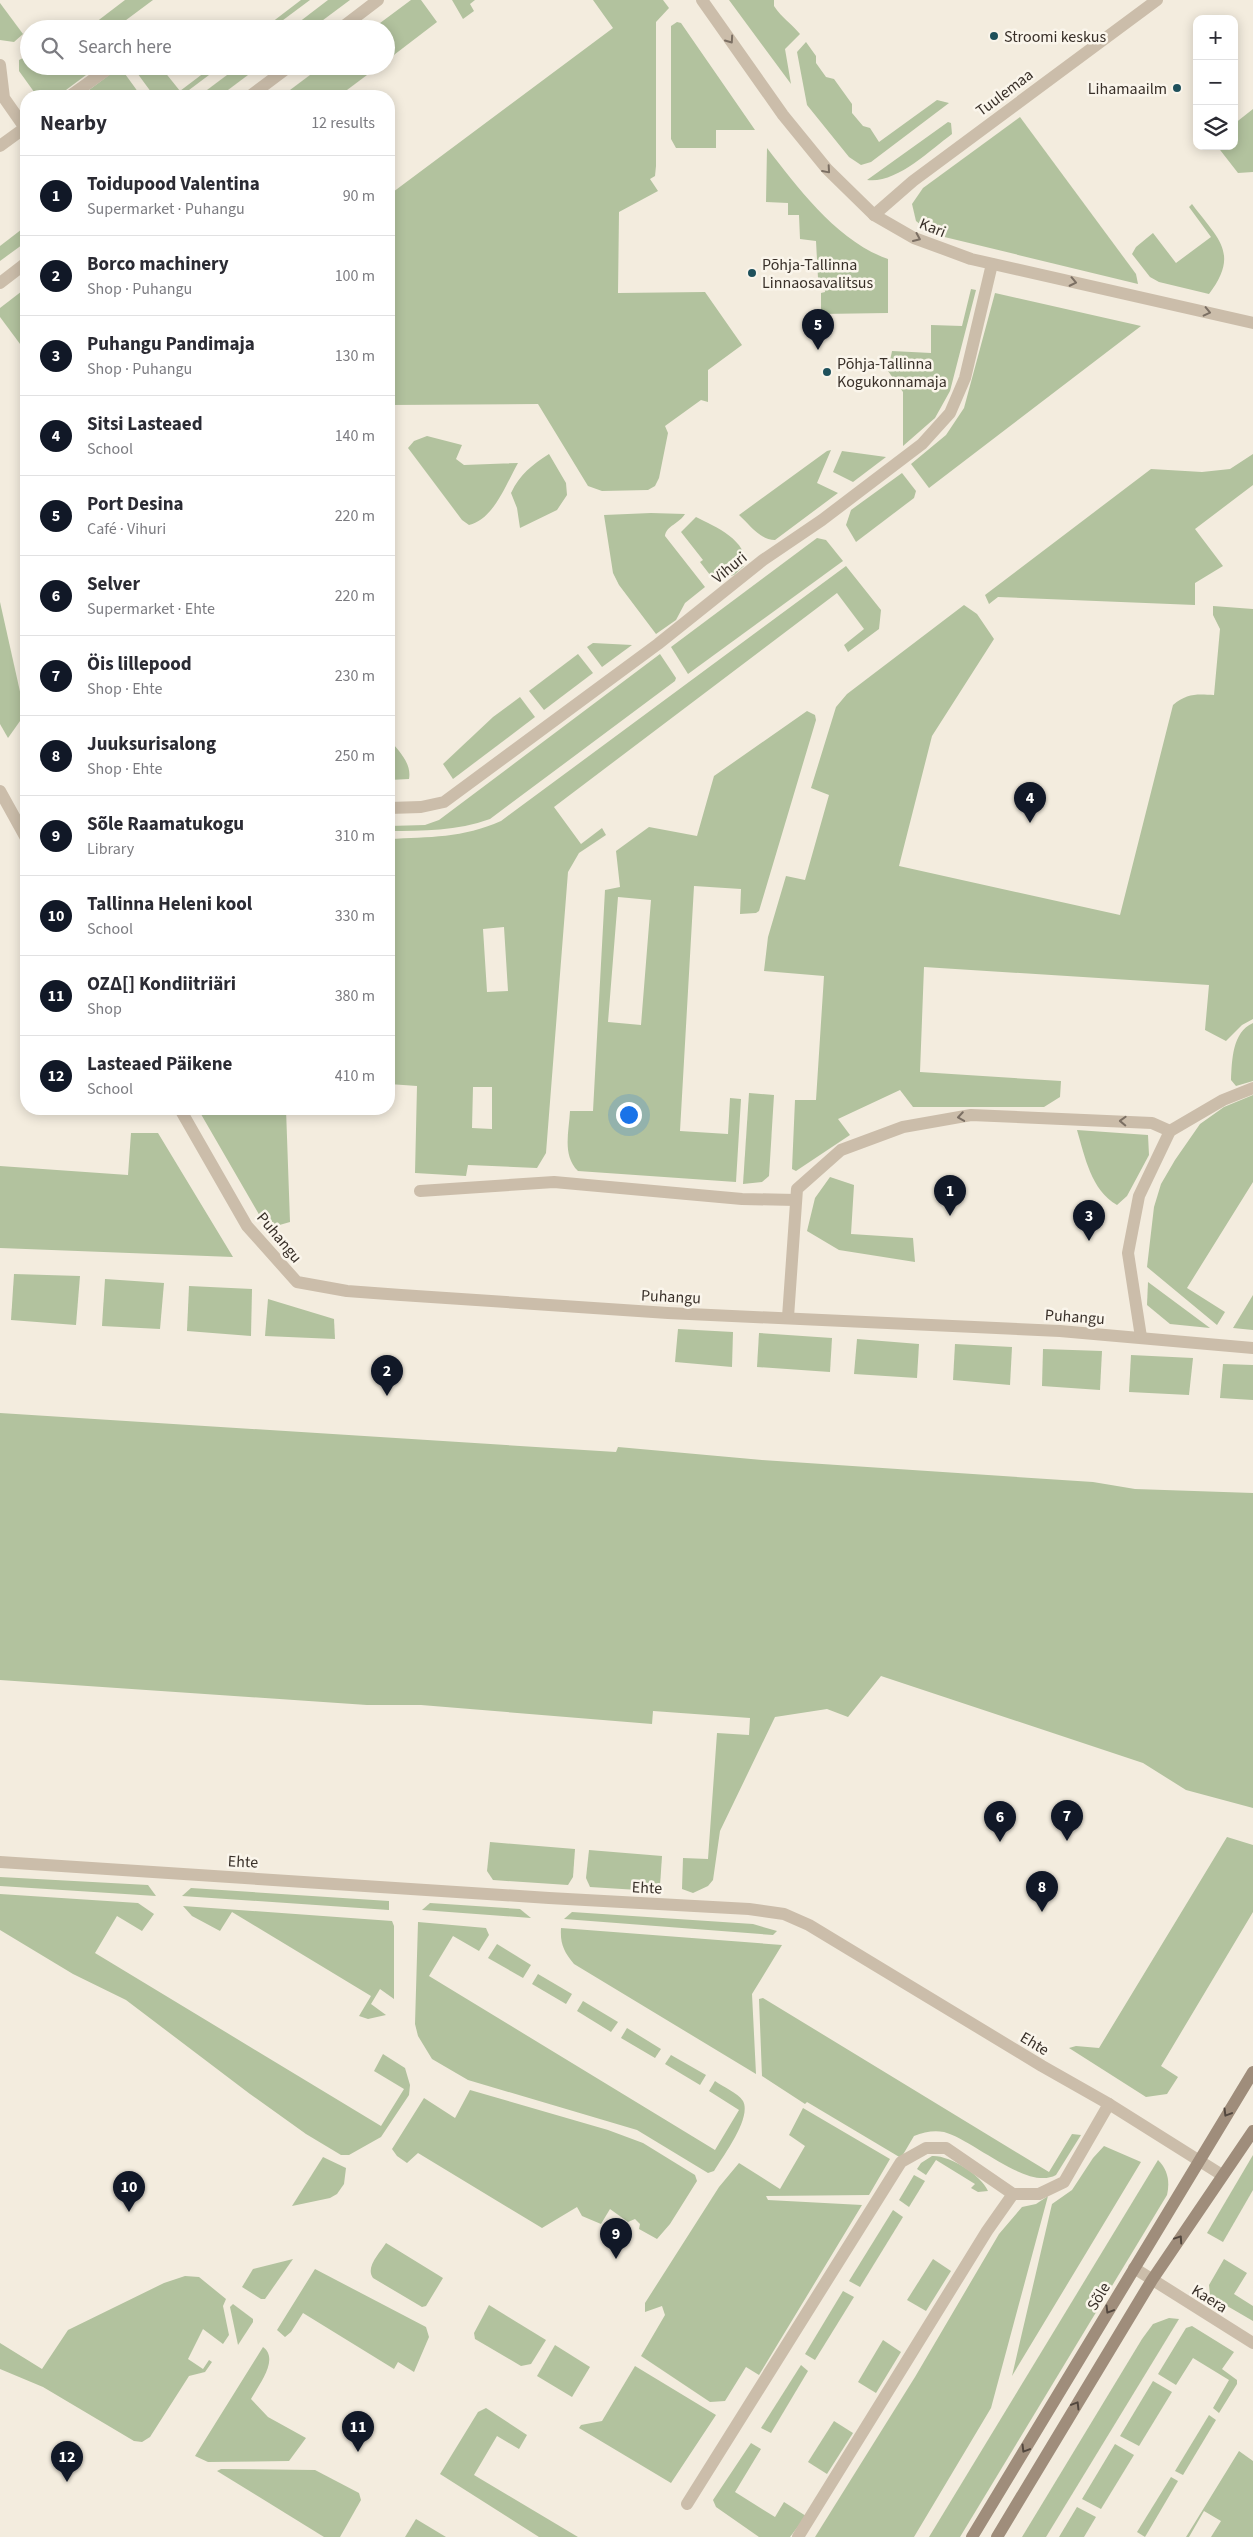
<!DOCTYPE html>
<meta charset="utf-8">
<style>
:root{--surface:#fff;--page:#f7f7f7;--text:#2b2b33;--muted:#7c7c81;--line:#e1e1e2;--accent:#111827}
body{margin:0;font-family:"Source Sans 3",sans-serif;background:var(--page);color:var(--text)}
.controls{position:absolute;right:15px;top:15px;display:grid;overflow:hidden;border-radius:10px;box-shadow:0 2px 12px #0003}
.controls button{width:45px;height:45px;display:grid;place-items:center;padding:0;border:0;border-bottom:1px solid var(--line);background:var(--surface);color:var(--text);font:25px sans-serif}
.you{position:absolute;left:628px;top:1114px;width:18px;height:18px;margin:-12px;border:4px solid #fff;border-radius:50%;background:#1a73e8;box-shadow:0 0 0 8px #1a73e833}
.badge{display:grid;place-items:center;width:32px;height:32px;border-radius:50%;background:var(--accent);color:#fff;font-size:16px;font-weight:700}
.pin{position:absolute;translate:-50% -41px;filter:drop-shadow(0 1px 2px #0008)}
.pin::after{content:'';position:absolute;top:26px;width:18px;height:15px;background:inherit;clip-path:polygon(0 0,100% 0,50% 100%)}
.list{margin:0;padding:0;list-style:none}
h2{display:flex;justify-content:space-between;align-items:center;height:65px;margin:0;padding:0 20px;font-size:21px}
h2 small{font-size:16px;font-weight:400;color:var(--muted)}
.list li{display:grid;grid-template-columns:32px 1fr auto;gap:15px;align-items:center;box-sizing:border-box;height:80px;padding:0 20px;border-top:1px solid var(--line)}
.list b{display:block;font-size:19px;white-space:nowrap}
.list p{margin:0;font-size:16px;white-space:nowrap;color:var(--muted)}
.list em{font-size:16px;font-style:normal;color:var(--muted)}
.icon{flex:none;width:28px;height:28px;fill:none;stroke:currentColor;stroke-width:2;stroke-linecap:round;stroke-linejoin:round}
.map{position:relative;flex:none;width:1253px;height:2537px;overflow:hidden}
.search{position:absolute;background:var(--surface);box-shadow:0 2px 12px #0003;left:20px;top:20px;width:375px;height:55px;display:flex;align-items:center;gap:12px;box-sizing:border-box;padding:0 18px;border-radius:28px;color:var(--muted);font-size:19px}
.panel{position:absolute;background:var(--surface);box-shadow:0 2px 12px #0003;left:20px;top:90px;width:375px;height:1025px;border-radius:20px}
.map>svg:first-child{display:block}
.green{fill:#b2c29e;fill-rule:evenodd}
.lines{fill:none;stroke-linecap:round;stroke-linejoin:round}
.street{stroke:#cbbdaa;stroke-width:12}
.secondary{stroke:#9f8d7b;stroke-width:12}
.oneway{stroke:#7b6f63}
.oneway2{stroke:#52473e}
.poi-dot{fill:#1e505b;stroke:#faf5eb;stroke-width:2}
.labels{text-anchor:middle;stroke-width:5;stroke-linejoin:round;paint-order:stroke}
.poi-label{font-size:16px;fill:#393029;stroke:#faf5eb;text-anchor:start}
.street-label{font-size:16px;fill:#393029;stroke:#faf5eb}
</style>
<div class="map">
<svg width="1253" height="2537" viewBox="0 0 1253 2537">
<rect width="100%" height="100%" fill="#f3ecde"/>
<g class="green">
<path d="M125 0H153L114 29H87Z"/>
<path d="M301 0H310L271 29H263Z"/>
<path d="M328 0H350L311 29H290Z"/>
<path d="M411 0H421L437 22 386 61V29H372Z"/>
<path d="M452 0H475L470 4 474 11 463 19Z"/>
<path d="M593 0H663L669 8 656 22V166L655 176 650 179 658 191 619 212 618 293 705 292 742 345 708 370V402L701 400 665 426 668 433 659 478 655 486 648 490 602 491 588 486 538 404 389 405V195L613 28Z"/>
<path d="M729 0H774V6C782 18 791 23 800 34L785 49 791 84Z"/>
<path d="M0 3 23 34 14 42 0 40Z"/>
<path d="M677 22 681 23 755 130H716V148H676L671 139V26Z"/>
<path d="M806 42 816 56V63L826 77 834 79 852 104V113L863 126 870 128 879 142 937 100 949 103 871 162 861 165 849 157 807 105 797 52Z"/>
<path d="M23 58 29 60V66H98L58 96H37L19 71V60Z"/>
<path d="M132 66H160L180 91 213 66H221L181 96H154Z"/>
<path d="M239 66H260L220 96H199Z"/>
<path d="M322 66H379L339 96H282Z"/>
<path d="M120 67 141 96H110L105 90 97 96H81Z"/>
<path d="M1253 109V172L1238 173 1217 146H1234V124Z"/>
<path d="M1020 117 1136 274 1138 284 932 234 916 221 912 204 923 188Z"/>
<path d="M948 122 951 123 952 134C929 151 896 184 867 180Z"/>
<path d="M767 148C799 189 837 241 888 259V313L821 314V293L825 292 824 278H818L816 241 800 239 799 215H788V203L766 202Z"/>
<path d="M1192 204C1218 239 1240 253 1209 294L1159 282 1150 277 1132 254 1136 247 1153 233 1176 263 1211 237 1189 207Z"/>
<path d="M26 226V242L0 261V246Z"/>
<path d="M26 288V352L0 317V308Z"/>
<path d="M971 289 976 290 950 391 935 418 903 446V392L888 371 892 351 931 353V325L962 326Z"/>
<path d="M995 293 1141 326 929 488 911 464 946 435 964 408Z"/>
<path d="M427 436 462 445 456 459 464 465 518 463C506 484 494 519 469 525L462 520 408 448 414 441Z"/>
<path d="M831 450 817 483 838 493 775 540C760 540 749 524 739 515L827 451Z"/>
<path d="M842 451 886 457 853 482 833 472Z"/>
<path d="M549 454 566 483 567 495 557 510 520 528 517 508 511 493C520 474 532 465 549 454Z"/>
<path d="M1253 454V485L1195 529 1223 566 1195 583V605L998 597 989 604 985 595 1151 469 1202 472 1230 469Z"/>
<path d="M902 473 916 491 914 498 856 542 846 525 851 510Z"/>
<path d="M651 513 685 514C680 523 666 526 665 536L705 587 685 603 676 620 656 634 619 585 613 573 604 515Z"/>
<path d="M696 517C714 526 750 541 744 566L734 575 714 580 700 562 703 560 681 532Z"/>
<path d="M817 538 826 540 843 561 688 674 671 647Z"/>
<path d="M846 566 881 610 879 629 848 652 844 645 864 629 837 593 554 807 581 844 602 828 606 835 579 853 568 872 546 1153 537 1168 468 1165 466 1176 415 1173 417 1086 389 1084V839C429 837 463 838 501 821ZM504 927 508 991 487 992 483 929ZM473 1087H492V1129L472 1128Z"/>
<path d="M0 602 25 714 8 738 0 724Z"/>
<path d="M964 605 977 614 994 639 932 736 899 866 1120 915 1173 705C1187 693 1197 694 1214 695L1220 629 1213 615V606L1253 609V1019L1242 1025 1226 1041 1205 1030 1209 985 924 967 920 1072 1061 1081 1060 1097 1044 1107H913L900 1090 838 1119 850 1135 796 1171 792 1169 795 1100H816L824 976 764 971 768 937 786 876 805 880 829 795 811 788 836 707 847 694Z"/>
<path d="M593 643 632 645 602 667 587 647Z"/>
<path d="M578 654 593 673 544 710 529 691Z"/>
<path d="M660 654 676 678 675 681 490 819C457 831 423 831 389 831V826L425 825 439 820Z"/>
<path d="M520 697 535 717 453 779 443 764 493 717Z"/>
<path d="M807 711 815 715 816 720 759 911 756 913 740 914 741 889 694 886 680 1131 728 1134 730 1098 741 1099 736 1182 578 1171C562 1155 569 1132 570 1111H593L605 890 620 887 616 851 649 827 697 836 714 776ZM618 897 651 900 641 1025 608 1022Z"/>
<path d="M389 739C398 750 412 763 409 779L389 780Z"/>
<path d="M1253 1023V1081L1236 1086 1231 1080C1232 1061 1232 1032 1253 1023Z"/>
<path d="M749 1093 774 1095 769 1176 762 1182 743 1184Z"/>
<path d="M1253 1095V1182L1187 1288 1225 1312 1217 1325 1147 1267 1154 1207 1161 1184 1175 1160 1200 1124 1224 1107Z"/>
<path d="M198 1109H286L290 1222 276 1226 272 1237Z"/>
<path d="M1077 1130 1148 1135 1149 1155 1127 1196 1117 1205C1091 1190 1085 1157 1077 1130Z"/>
<path d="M131 1133H158L233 1257 0 1248V1166L128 1175Z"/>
<path d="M830 1177 854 1185 851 1234 913 1238 915 1262 839 1250 807 1231 815 1198Z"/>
<path d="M14 1274 80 1276 76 1325 11 1320Z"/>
<path d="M105 1279 164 1283 160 1329 102 1326Z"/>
<path d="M1148 1282 1210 1328 1170 1324 1147 1305Z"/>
<path d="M189 1286 252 1289 251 1336 187 1331Z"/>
<path d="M1253 1295V1330L1233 1328Z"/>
<path d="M268 1299 334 1319 335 1339 265 1336Z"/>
<path d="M678 1329 733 1332 732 1367 675 1362Z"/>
<path d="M759 1333 832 1338 830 1372 757 1367Z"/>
<path d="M857 1339 919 1344 917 1378 854 1374Z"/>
<path d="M955 1344 1012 1347 1010 1385 953 1380Z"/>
<path d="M1043 1349 1102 1351 1100 1390 1042 1386Z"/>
<path d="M1131 1355 1193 1358 1189 1395 1129 1392Z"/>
<path d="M1223 1364 1253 1365V1400L1220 1398Z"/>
<path d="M0 1413 616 1452 618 1447 762 1460 1093 1482 1135 1489 1253 1493V1808L1186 1790 1143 1763 881 1676 848 1717 827 1709 775 1717 720 1831 713 1880 708 1886 693 1893 682 1889 683 1858 708 1859 717 1733 749 1735 750 1718 653 1711 652 1724 421 1705H367L0 1680Z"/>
<path d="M1227 1837 1253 1845V1912L1161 2066 1178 2077 1167 2094 1146 2097 1069 2048 1076 2046 1099 2048Z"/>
<path d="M490 1842 575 1849 573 1877 568 1885 493 1880 487 1871Z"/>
<path d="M589 1850 662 1856 660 1886 654 1891 590 1887 586 1878Z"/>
<path d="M0 1877 148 1885 156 1896 0 1886Z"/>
<path d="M191 1888 389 1901V1910L182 1896Z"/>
<path d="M0 1894 138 1903 154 1914 142 1931 117 1916 95 1953 381 2126 404 2089 374 2071 383 2054 405 2068 410 2085 409 2095 381 2137 349 2155H341L306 2134 250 2094 126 2000 73 1974 0 1930Z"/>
<path d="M430 1903 520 1909 531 1918 422 1910Z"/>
<path d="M183 1906 392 1921 394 1926V1999L380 1989 371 2004 386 2015 368 2019 359 2016 371 1996 232 1912 220 1931 192 1916Z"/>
<path d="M572 1912 753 1924 777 1931 773 1935 564 1919Z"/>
<path d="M418 1922 486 1928 489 1935 479 1951 453 1936 429 1976 715 2150 739 2110 709 2091 715 2081C723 2087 738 2093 743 2101 752 2118 723 2156 714 2171L708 2173 637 2130 468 2080 432 2059 418 2036 415 2024Z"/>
<path d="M561 1928 782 1945 752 1994 756 2074 574 1964C564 1952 560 1944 561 1928Z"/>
<path d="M497 1944 531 1965 523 1978 488 1958Z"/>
<path d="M538 1974 572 1994 566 2004 532 1984Z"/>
<path d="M763 1998 1049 2172 1072 2134 1081 2135 1056 2175C1027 2191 974 2140 944 2132 934 2130 924 2132 914 2136L901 2158 807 2102 805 2104 762 2076 759 1999Z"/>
<path d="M583 2001 618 2022 611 2032 577 2011Z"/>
<path d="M627 2028 661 2049 655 2058 621 2038Z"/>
<path d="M671 2055 706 2075 700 2085 665 2064Z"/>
<path d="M470 2090 608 2130 643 2143 695 2175 697 2181 670 2224 657 2239 639 2229 640 2224 635 2219 628 2222 610 2209 601 2224 582 2216 577 2207 542 2228 418 2153 407 2163 397 2156 392 2149 424 2098 455 2118Z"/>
<path d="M803 2108 890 2159 869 2195 766 2196 768 2200 862 2205 759 2375 746 2367 725 2401 710 2402 641 2356 665 2315 662 2306 645 2312V2303L719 2187 739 2163 780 2189 805 2146 789 2135Z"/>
<path d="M1104 2146 1141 2162 1012 2376 1052 2204 1072 2190 1093 2158Z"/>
<path d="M1253 2155V2190L1223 2242 1207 2233Z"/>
<path d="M932 2156C950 2155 981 2175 988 2191L978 2192 971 2188 975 2184 936 2160 926 2175 917 2169 921 2163Z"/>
<path d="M323 2157 346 2168 344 2184 337 2194 330 2198 292 2206Z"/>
<path d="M1158 2160C1168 2170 1170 2182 1167 2195L960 2537H929Z"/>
<path d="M914 2175 925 2181 909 2207 899 2200Z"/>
<path d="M1048 2196 991 2408 914 2537H815L915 2377 999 2234 1022 2207 1036 2204Z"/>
<path d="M893 2210 903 2217 860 2287 849 2281Z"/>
<path d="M386 2243 443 2278 426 2306 422 2307 373 2278C365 2267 380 2253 386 2243Z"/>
<path d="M293 2259 265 2299H261L242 2287 253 2269Z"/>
<path d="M933 2259 951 2271 926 2311 907 2300Z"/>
<path d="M1224 2259 1247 2273 1234 2294 1253 2306V2321L1210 2296 1209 2285Z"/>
<path d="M315 2269 426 2327 429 2337 414 2372 398 2362 394 2369 303 2313 291 2332 285 2337 277 2330Z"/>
<path d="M185 2276 199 2277 226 2299 223 2306 229 2335 223 2344 203 2329 188 2359 203 2369 209 2360 212 2362 205 2372 189 2376 150 2437 142 2442 134 2441 43 2387 0 2369V2343L42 2369 68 2330 164 2283Z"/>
<path d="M843 2291 854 2297 815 2360 805 2354Z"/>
<path d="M233 2304 253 2319V2322L238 2345 230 2307Z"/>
<path d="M489 2305 546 2340 531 2364 521 2366 475 2339 474 2333Z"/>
<path d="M1169 2318 1179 2319 1046 2537H1022L1142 2339 1153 2324Z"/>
<path d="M1192 2326 1234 2352 1222 2369 1237 2380V2384L1219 2413 1213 2408 1229 2380 1193 2358 1176 2385 1158 2374 1186 2328Z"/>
<path d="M883 2340 901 2352 876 2393 858 2382Z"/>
<path d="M555 2345 590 2367 572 2397 537 2376Z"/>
<path d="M263 2347C280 2359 258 2386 251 2399L268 2417 306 2438 289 2461 208 2462 195 2456Z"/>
<path d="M801 2365 808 2371 771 2433 761 2428Z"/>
<path d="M635 2366 716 2415 671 2483 579 2428 581 2425 602 2421Z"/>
<path d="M1153 2381 1172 2392 1139 2446 1120 2436Z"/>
<path d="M486 2408 527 2435 519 2449 497 2436 474 2475 578 2537H539L440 2474 478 2412Z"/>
<path d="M1209 2415 1216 2420 1183 2475 1175 2471Z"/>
<path d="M834 2421 853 2433 827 2474 808 2462Z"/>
<path d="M751 2443 761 2449 735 2492 775 2517 784 2502 806 2516 790 2537H759L716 2507 713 2500Z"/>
<path d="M1115 2444 1134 2455 1101 2509 1082 2499Z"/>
<path d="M1239 2451 1253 2461V2537H1211L1221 2521 1204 2511 1189 2537H1186Z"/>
<path d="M221 2469 315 2470 359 2493 361 2500 340 2537H324L217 2471Z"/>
<path d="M1171 2477 1178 2481 1145 2537 1137 2532Z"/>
<path d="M1077 2507 1096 2517 1084 2537H1059Z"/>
<path d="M416 2519 446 2537H405Z"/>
</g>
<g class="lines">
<g class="street">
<path d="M702 0 783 115 827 169 874 215 914 238 971 259 1253 323"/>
<path d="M340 29 378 0"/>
<path d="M0 65 4 98 25 128"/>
<path d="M70 96 112 66"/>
<path d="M250 96 290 66"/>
<path d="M0 146 26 127"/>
<path d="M874 215 913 181 1157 0"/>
<path d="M0 283 26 263"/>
<path d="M0 791 26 838"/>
<path d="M389 808 421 807 444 802 658 644 763 560 822 520 922 444 950 413 965 378 992 264"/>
<path d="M180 1109 247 1226 297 1282 347 1291 401 1295 668 1313 1060 1331 1253 1348"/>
<path d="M420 1191 554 1182 742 1199 796 1200"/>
<path d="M788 1317 797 1189 841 1150 903 1127 971 1115 1152 1123 1170 1131"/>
<path d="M1141 1337 1128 1253 1139 1196 1170 1131 1223 1100 1253 1088"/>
<path d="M0 1862 549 1898 749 1909 784 1914 809 1925 1042 2066 1109 2104 1222 2175"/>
<path d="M1134 2268 1253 2343"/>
<path d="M687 2504 901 2162 926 2148H946L1013 2194"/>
<path d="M798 2537 987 2231 1013 2194H1039L1064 2182 1109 2104"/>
</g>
<g class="secondary">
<path d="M972 2537 1253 2072"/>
<path d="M997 2537 1152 2280 1253 2131"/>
</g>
</g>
<defs><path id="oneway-chevron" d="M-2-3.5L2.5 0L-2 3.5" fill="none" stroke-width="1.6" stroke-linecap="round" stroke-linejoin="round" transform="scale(1.25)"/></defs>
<g class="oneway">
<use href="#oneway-chevron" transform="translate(730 40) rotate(55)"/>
<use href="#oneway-chevron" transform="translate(827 170) rotate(49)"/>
<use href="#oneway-chevron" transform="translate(917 238) rotate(24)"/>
<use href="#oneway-chevron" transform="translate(1073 282) rotate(12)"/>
<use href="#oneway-chevron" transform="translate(1207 312) rotate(13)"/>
<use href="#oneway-chevron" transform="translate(961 1117) rotate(171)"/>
<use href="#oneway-chevron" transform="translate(1123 1121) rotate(-178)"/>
</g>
<g class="oneway2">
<use href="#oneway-chevron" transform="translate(1227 2113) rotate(121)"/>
<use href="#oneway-chevron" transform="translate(1179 2239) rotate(-56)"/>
<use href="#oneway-chevron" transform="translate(1109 2310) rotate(121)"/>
<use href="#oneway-chevron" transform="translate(1076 2405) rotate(-59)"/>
<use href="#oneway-chevron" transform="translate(1025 2449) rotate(121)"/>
</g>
<g class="poi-dot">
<circle cx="994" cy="36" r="5"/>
<circle cx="1177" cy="88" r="5"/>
<circle cx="752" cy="273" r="5"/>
<circle cx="827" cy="372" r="5"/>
</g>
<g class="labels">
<g class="poi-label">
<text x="1004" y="42">Stroomi keskus</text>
<text x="1167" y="94" text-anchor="end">Lihamaailm</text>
<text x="762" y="270">Põhja-Tallinna<tspan x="762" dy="18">Linnaosavalitsus</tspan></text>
<text x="837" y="369">Põhja-Tallinna<tspan x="837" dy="18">Kogukonnamaja</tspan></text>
</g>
<g class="street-label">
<text transform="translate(1004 92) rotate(-37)" y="6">Tuulemaa</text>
<text transform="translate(933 227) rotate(22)" y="6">Kari</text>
<text transform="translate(729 567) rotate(-39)" y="6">Vihuri</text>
<text transform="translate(280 1237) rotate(50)" y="6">Puhangu</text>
<text transform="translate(671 1296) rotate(3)" y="6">Puhangu</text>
<text transform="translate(1075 1316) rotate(4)" y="6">Puhangu</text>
<text transform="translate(243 1861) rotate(3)" y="6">Ehte</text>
<text transform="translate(647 1887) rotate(3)" y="6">Ehte</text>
<text transform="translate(1035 2043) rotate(31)" y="6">Ehte</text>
<text transform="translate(1098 2296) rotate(-59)" y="6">Sõle</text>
<text transform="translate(1210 2298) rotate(32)" y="6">Kaera</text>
</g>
</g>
</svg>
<div class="controls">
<button>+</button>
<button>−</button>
<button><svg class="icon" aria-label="layers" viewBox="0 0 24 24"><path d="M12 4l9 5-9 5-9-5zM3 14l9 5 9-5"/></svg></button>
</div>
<div class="you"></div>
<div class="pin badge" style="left:950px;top:1216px">1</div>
<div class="pin badge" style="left:387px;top:1396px">2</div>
<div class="pin badge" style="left:1089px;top:1241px">3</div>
<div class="pin badge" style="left:1030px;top:823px">4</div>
<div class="pin badge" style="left:818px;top:350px">5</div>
<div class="pin badge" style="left:1000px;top:1842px">6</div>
<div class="pin badge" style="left:1067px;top:1841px">7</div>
<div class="pin badge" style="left:1042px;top:1912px">8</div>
<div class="pin badge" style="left:616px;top:2259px">9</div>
<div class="pin badge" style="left:129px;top:2212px">10</div>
<div class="pin badge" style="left:358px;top:2452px">11</div>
<div class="pin badge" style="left:67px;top:2482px">12</div>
<div class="search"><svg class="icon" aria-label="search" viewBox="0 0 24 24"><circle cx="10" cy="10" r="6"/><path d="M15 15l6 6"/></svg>Search here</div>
<section class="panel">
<h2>Nearby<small>12 results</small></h2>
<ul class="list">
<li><span class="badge">1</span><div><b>Toidupood Valentina</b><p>Supermarket · Puhangu</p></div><em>90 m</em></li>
<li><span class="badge">2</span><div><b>Borco machinery</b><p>Shop · Puhangu</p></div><em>100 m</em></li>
<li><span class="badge">3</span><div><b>Puhangu Pandimaja</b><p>Shop · Puhangu</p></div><em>130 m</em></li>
<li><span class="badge">4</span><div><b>Sitsi Lasteaed</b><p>School</p></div><em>140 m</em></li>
<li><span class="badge">5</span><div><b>Port Desina</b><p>Café · Vihuri</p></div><em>220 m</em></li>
<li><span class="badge">6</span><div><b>Selver</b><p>Supermarket · Ehte</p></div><em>220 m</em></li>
<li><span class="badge">7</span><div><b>Öis lillepood</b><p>Shop · Ehte</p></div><em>230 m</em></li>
<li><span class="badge">8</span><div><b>Juuksurisalong</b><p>Shop · Ehte</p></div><em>250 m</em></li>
<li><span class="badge">9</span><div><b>Sõle Raamatukogu</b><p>Library</p></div><em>310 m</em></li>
<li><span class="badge">10</span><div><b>Tallinna Heleni kool</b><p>School</p></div><em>330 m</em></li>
<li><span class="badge">11</span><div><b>OZ∆[] Kondiitriäri</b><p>Shop</p></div><em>380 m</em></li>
<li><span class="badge">12</span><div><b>Lasteaed Päikene</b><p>School</p></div><em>410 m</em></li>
</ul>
</section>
</div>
